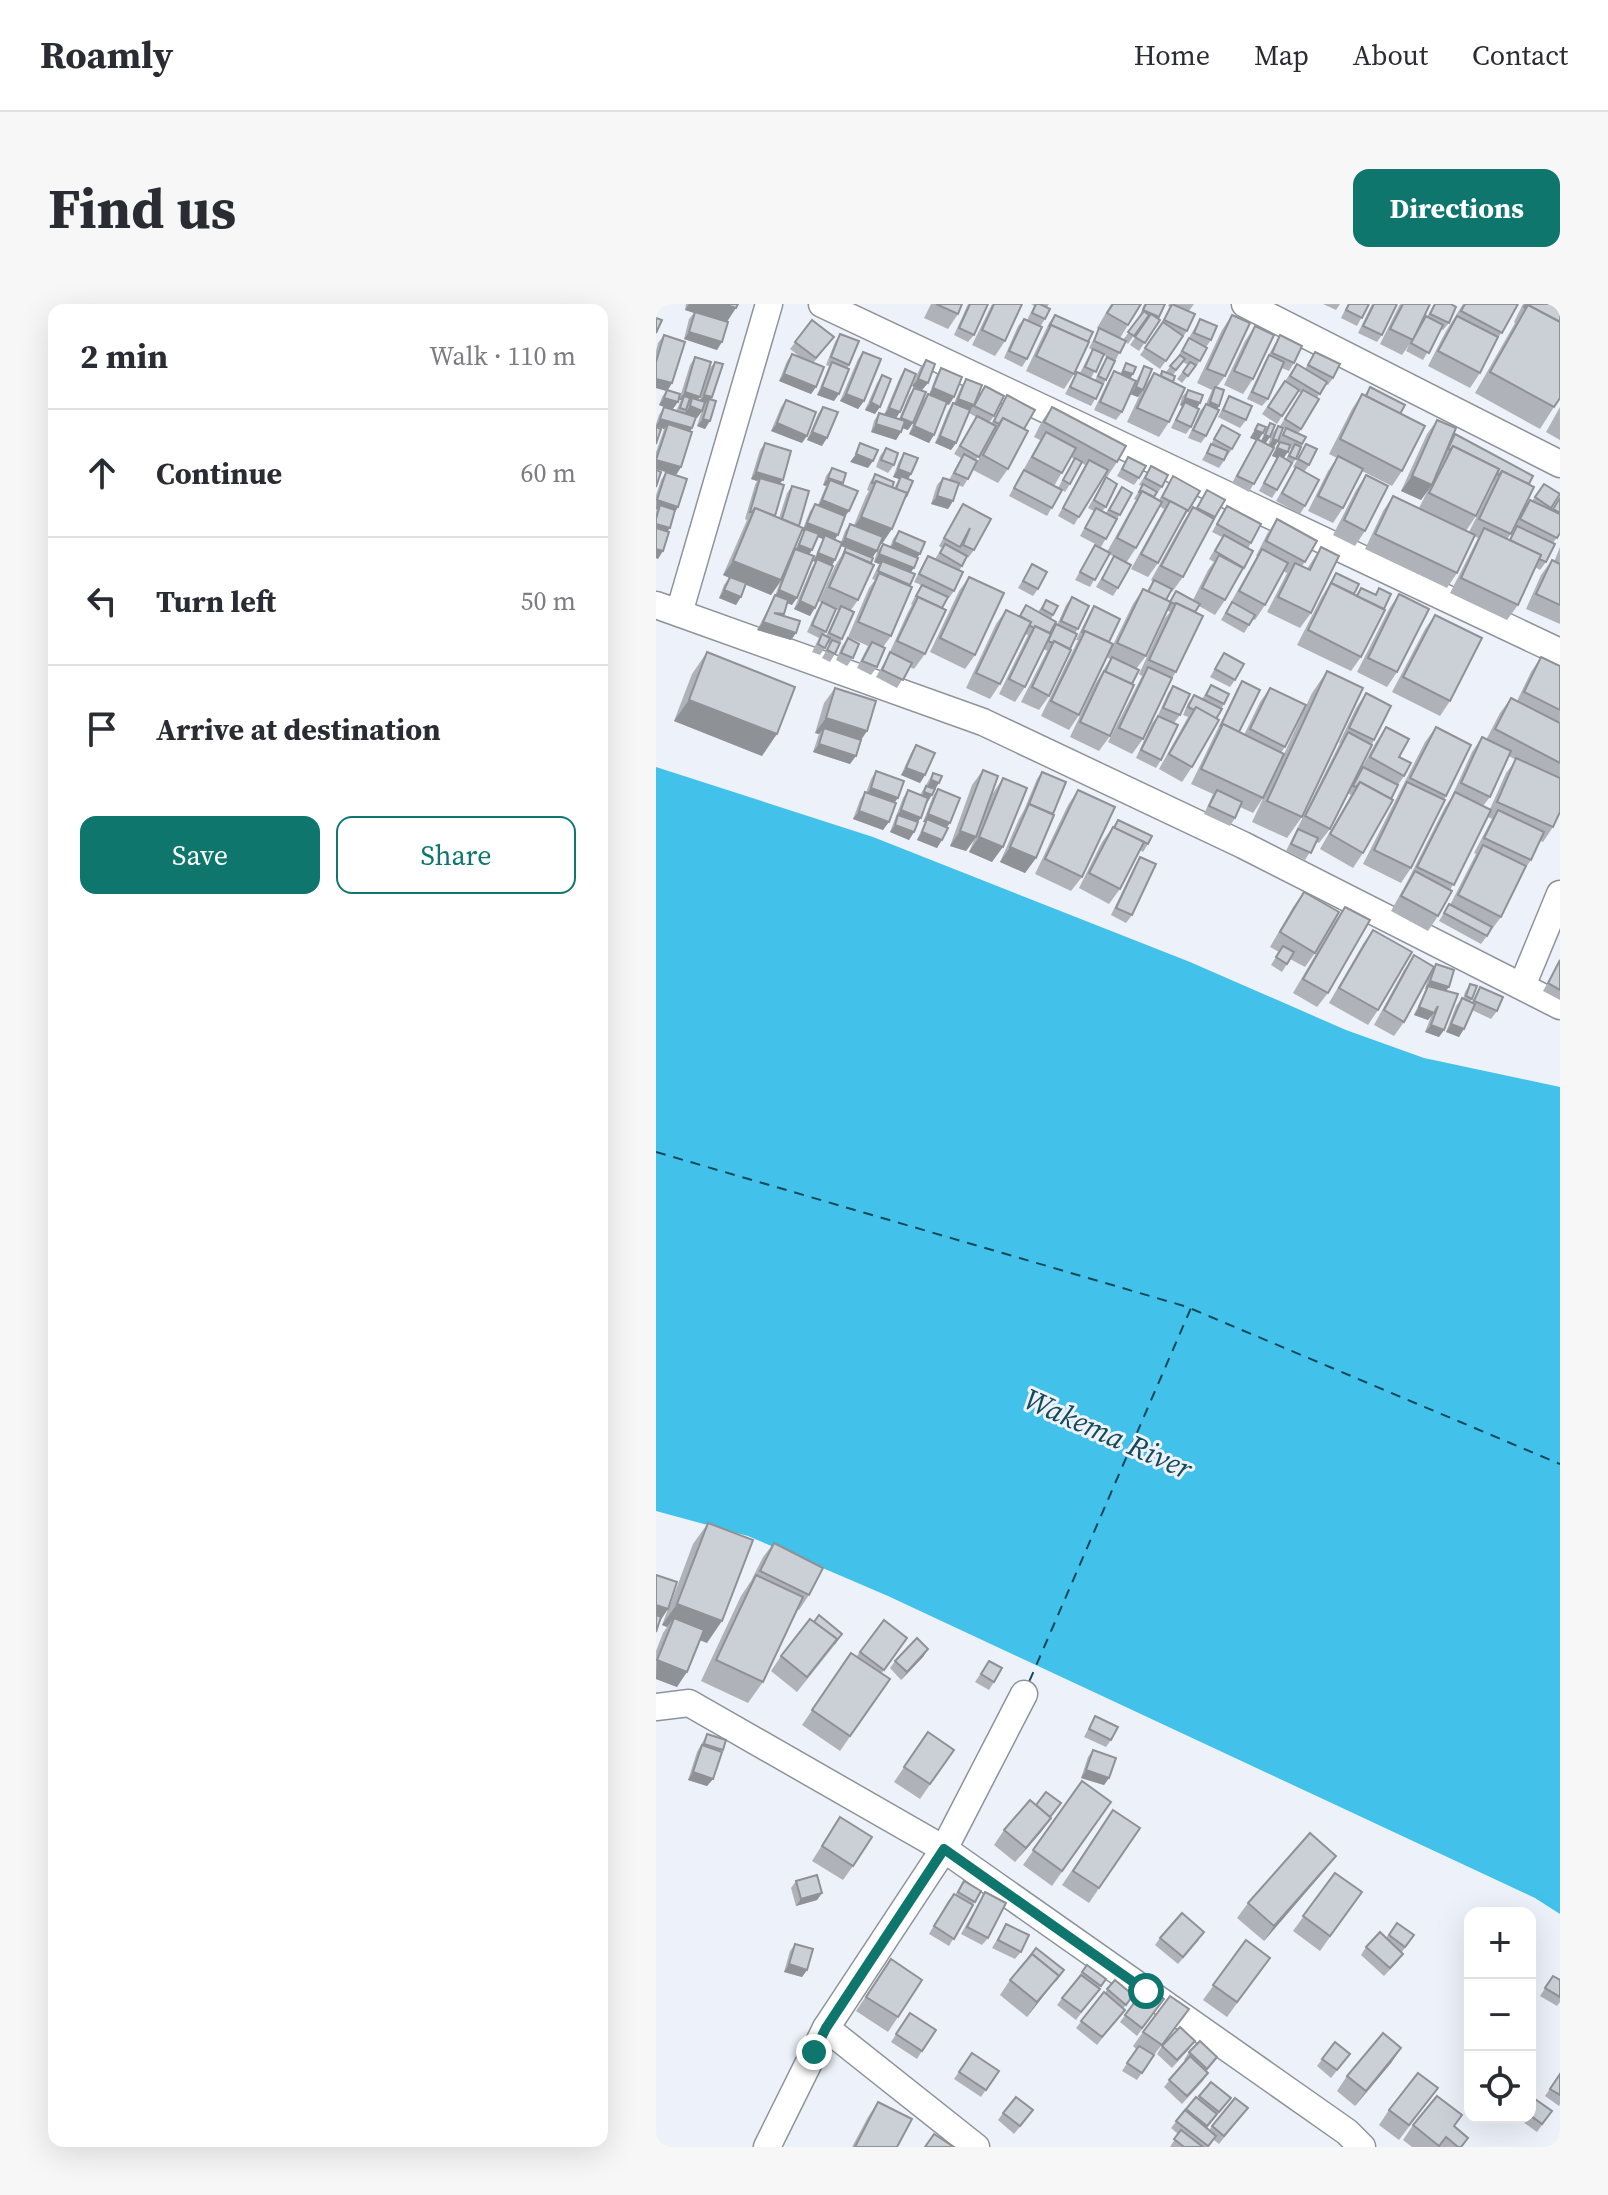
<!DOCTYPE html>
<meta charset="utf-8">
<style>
:root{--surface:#fff;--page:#f7f7f7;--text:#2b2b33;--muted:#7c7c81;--line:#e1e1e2;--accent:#0f766e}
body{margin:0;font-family:"Source Serif 4",serif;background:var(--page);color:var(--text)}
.controls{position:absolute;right:24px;bottom:24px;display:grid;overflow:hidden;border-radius:16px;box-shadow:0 8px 32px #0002}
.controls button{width:72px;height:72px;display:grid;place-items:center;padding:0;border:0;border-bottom:2px solid var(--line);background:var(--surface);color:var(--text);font:40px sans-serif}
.stop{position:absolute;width:24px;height:24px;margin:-18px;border:6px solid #0f766e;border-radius:50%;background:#fff}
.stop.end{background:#0f766e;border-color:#fff;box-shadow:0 2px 8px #0008}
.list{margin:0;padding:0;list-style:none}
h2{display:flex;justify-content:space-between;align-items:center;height:104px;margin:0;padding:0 32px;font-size:34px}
h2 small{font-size:26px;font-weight:400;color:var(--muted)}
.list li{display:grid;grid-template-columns:52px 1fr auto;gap:24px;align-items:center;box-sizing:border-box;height:128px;padding:0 32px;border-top:2px solid var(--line)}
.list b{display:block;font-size:30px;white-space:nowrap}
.list em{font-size:26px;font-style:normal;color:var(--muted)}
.actions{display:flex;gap:16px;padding:24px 32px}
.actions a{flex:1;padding:18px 0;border:2px solid var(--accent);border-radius:16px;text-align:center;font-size:28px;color:var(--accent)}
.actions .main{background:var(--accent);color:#fff}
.icon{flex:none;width:44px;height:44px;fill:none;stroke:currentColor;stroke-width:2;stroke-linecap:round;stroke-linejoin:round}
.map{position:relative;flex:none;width:904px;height:1843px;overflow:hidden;border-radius:16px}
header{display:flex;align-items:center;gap:48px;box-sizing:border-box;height:112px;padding:0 40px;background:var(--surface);border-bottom:2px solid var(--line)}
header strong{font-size:38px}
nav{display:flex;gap:44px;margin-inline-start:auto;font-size:28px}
.intro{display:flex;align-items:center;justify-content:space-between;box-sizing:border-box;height:192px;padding:0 48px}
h1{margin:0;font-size:56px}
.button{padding:20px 36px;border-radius:16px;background:var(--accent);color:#fff;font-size:28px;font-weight:700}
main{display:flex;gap:48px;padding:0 48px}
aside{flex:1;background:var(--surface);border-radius:16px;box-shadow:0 8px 32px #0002}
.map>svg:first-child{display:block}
.water{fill:#42c1ea}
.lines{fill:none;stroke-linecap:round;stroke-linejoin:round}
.ferry{stroke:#14495a;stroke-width:2;stroke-dasharray:10 8;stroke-linecap:butt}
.street-casing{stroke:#8e939a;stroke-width:29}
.street{stroke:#fff;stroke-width:26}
.wall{fill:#afb3b9;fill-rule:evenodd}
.shaded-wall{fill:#8e9296}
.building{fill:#cbd0d7;stroke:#8e9296;stroke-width:2}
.route{stroke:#0f766e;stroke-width:10}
.labels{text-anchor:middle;stroke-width:6;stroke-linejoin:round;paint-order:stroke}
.water-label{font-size:30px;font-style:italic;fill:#14495a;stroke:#edf2fa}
</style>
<header>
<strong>Roamly</strong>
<nav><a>Home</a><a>Map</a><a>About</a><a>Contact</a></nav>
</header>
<div class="intro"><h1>Find us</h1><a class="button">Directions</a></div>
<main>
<aside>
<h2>2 min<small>Walk · 110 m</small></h2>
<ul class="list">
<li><svg class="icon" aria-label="ahead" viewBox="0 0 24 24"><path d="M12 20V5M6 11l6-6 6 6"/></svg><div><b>Continue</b></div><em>60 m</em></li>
<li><svg class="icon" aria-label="left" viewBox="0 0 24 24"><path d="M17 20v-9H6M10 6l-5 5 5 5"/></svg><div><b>Turn left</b></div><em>50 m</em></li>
<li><svg class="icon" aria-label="arrive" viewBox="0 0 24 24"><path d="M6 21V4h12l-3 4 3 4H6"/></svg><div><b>Arrive at destination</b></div></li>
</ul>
<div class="actions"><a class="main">Save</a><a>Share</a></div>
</aside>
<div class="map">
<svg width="904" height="1843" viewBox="0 0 904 1843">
<rect width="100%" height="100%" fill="#edf2fa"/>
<path class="water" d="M0 463 217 533 534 658 690 726 768 754 904 783V1610L879 1594 232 1292 92 1232 0 1207Z"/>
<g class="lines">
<g class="ferry">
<path d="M0 848 535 1004 373 1378"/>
<path d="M536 1005 904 1160"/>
</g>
<g class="street-casing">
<g id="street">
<path d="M166 0 904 348"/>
<path d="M589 0 904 160"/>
<path d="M0 301 327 418 587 541 904 702"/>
<path d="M23 309 113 0"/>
<path d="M866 682 904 590"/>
<path d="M0 1403 33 1399 288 1545 691 1828 706 1843"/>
<path d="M170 1724 320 1843"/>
<path d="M111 1843 170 1724 288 1545 368 1390"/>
</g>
</g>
<use href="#street" class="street"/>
</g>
<g class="wall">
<path d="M30 0H82L71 18 61 46 28 35 33 15 38 9 29 6Z"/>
<path d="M275 0H306L302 10 292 25 268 14Z"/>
<path d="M312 0H332L318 31 312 38 298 31Z"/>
<path d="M336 0H366L349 37 339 52 316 41Z"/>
<path d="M375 0H393L391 3 389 15 384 23 371 55 366 63 348 54 362 22 368 15 371 16 378 2Z"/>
<path d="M455 0H485L464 34 467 36 483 14 488 0H509L502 15 504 16 483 47 474 41 490 17H488L472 40 469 37 450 76 435 102 409 90 421 68 424 69 432 53 436 46 433 44 443 25 441 24ZM447 51 457 56 451 53 446 61 439 76 435 74Z"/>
<path d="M513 0H538L533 7 531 27 504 65 484 51 503 24 514 3 512 2Z"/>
<path d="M667 0H684L680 6Z"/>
<path d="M692 0H713L701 22 685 14Z"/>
<path d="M716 0H741L726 31 721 38 702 29Z"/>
<path d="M744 0H774L765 18 771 13 778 0H795L793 19 787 26 785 25 767 56 750 47 753 41 746 51 724 40Z"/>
<path d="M807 0H862L841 36 824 69 814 84 772 62 790 27Z"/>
<path d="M867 0H904L898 103 884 125 819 89 859 19 858 18Z"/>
<path d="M399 11 418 70 408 85 370 67 393 19Z"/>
<path d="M576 11 569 72 561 83 563 102 550 132 545 139 532 134 544 107 550 100 556 86 541 79 566 26Z"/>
<path d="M544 15 555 36 550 43 544 57 526 79 521 75 532 61 527 58 517 71 513 118 503 133 471 118 485 88 482 93 474 90 466 108 460 116 438 106 453 75 458 67 464 70 470 59 477 70 474 75 480 77 488 62 489 82 498 69 503 72 506 67 510 68 521 54Z"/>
<path d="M156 16 172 40 158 58 160 83 155 90 123 77 131 57 136 50 143 52 134 45Z"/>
<path d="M599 22 597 75 587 90 568 81 589 37Z"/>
<path d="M184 30 193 61 178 97 161 91 173 62 170 61 179 38Z"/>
<path d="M8 31 16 79 12 86 22 98 16 106 3 101 6 93 10 87 0 84V47L2 39Z"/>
<path d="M624 31 638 59 633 67 626 64 612 95 606 102 591 95 608 59Z"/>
<path d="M207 48 208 97 202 105 184 97 202 55Z"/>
<path d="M659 48 677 74 672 81 669 80 661 94 663 95 642 130 650 133 640 155 634 162 621 186 616 194 603 187 621 154 616 152 622 139H621L629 125 627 124 622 137 593 188 576 179 600 136 594 134 602 120 607 129 602 136 605 137 609 127 614 119V133L609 140 612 141 616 130 622 122H624L645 89 642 87 621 120 606 110 641 60 649 65ZM633 144 635 145 630 155 628 154Z"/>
<path d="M39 53 42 96H44L53 65 59 58 56 93 49 125 41 122 48 100 46 107 41 114H40L34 128 25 163 20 171 0 165V148L8 125 0 122V120L3 111 8 103 20 107 25 96H23L34 61Z"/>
<path d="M270 56 272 79 266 86 256 82 264 64Z"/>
<path d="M285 64 293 101 291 100 273 139 253 130 266 98 272 90 273 91 280 72Z"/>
<path d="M249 65 239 114 243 115 253 91 258 84 252 126 247 124 240 136 215 128 218 117 223 109 228 111 244 73Z"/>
<path d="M226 71 219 110 209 106 221 79Z"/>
<path d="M310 75 318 100 329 82 338 112 333 119 335 120 351 91 368 125 352 165 342 179 317 166 307 183 302 181 297 197 292 205 275 200 281 181 287 174 293 176 305 154 298 150 320 113 313 109 317 102 313 108 300 139 295 146 279 139 292 107 297 99H298L305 83ZM337 127H338L319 162 320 156Z"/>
<path d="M714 83 744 110 746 167 736 182 706 167 687 204 677 219 652 207 672 167 681 154 673 150 696 105 706 90 709 91Z"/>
<path d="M532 86 544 99 541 104 535 123 530 130 515 124 526 102 524 101 526 93Z"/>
<path d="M573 92 590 116 584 124 562 113Z"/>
<path d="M130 96 146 139 115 127 125 103Z"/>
<path d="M167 103 166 142 151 136 162 110Z"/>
<path d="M396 103 461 158 451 173 448 171 418 221 402 212 429 161 426 159 414 180 409 188 406 186 391 212 353 192 384 136 378 133 386 117ZM415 153 418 155 402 184 398 182Z"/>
<path d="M904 103V136L890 128Z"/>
<path d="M781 116 796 135 873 180 855 230 851 235 853 236 860 224 859 223 868 203 874 196 876 197 888 180 904 190 894 205 896 206 904 194V229L897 239 890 258 884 266 879 263 862 301 851 316 794 289 822 234 818 232 801 269 791 284 709 245 727 207 737 192 813 228 838 178H837L820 212 810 227 763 204 772 186 765 196 745 187 771 130Z"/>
<path d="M566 121 576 145 563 164 546 156Z"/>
<path d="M109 139 124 180 119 212 123 214 131 189 136 182 143 222 138 248 148 227H146L154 207 159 200 162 201 170 182 167 181 170 172 176 164 187 179 186 181 189 214 179 235 185 238 189 227 194 220 198 221 210 192 213 187 211 186 214 178 219 170 238 184 243 175 237 173 243 157 248 149 255 170 252 175 250 193 226 240 224 239 217 253 202 296 195 306 186 335 179 350 174 358 166 354 174 340 172 339 164 351 156 348 163 334 151 328 161 306 166 299 163 297 179 262 190 244 185 242 154 312 138 305 156 263 159 258 157 257 167 235 162 233 153 251 136 301 131 299 127 312 140 329 135 336 101 326 118 294 124 279 115 291 90 281 80 301 63 294 68 281 73 274 67 271 91 216 89 215 99 181 101 177 95 175 104 146ZM180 305 182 306 170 332 168 331Z"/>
<path d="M650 140 653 161 648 168 649 202 644 210 620 197 639 164 637 163Z"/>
<path d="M230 144 238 161 232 169 220 163 224 152Z"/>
<path d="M472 153 483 174 478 181 461 172Z"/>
<path d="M495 162 506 183 498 193 503 196 517 172 532 207 527 215 526 214 502 259 492 273 475 265 508 205 503 202 480 244 470 259 462 284 457 292 440 283 458 253 453 250 434 283 419 276 439 241 451 248 480 196 478 195 486 182 483 181Z"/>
<path d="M10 168 22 203 18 210 2 255 0 254V207L1 206 0 205V191L5 176Z"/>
<path d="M710 171 709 227 699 242 677 231 700 186Z"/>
<path d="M450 173V203L446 207 450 209 466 183 476 189 445 243 424 232 438 207 432 204Z"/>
<path d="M551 186 569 196 527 273 516 288 515 287 510 296 513 298 520 287 537 296 552 266 558 258 553 255 566 233 556 228 571 202 595 239 592 244 588 264 569 296 559 311 543 302 539 308 520 368 516 374 487 435 476 450 452 438 486 372 483 370 509 314 514 308 511 306 490 352 480 365 454 432 443 447 414 433 438 382 454 355 451 353 423 411 413 426 385 412 422 336H420L433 310 438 302 453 338V349L477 300 487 285 491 287 497 278 495 276 527 218 537 203 540 204Z"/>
<path d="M307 200 318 246 312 254 311 253 303 267 298 287 293 294H291L286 304 269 350 258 365 254 363 241 384 220 373 232 352 252 308 256 301 255 300 265 281 258 278 267 260 272 252 279 255 286 244 283 242Z"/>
<path d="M621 215 649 258 646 262 651 265 665 243 655 309 644 324 611 308 631 269 627 267 609 301 599 316 597 315 588 329 565 316 601 252H600L611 230Z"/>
<path d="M243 227 261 254 255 268 254 282 235 332 227 343 221 363 215 371 201 364 212 342 192 333 213 284 219 276 216 275 223 260 218 258 221 248 227 240 234 243 237 235Z"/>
<path d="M904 243V320L870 305 885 271 896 256 898 258Z"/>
<path d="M376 260 382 285 377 292 362 284Z"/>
<path d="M680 269 700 291 705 284 719 290 723 284 705 353 695 367 641 341 665 294Z"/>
<path d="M313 273 319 351 309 365 274 348 303 287Z"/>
<path d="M743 290 741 368 731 383 701 368 733 305Z"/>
<path d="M416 293 422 325 419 329 414 345 393 392 383 406 365 398 391 347 388 345 369 383 359 398 343 390 372 331 369 330 344 380 334 395 310 384 340 320 350 306 363 312 370 301 382 308 390 296 397 311 395 315 394 330 401 321 410 301Z"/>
<path d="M779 311 794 397 784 412 736 388 769 325Z"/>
<path d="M192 334 197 354 191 362 180 356 186 342Z"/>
<path d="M51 348 106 452 18 417 36 370Z"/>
<path d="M568 349 579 376 574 383 554 373Z"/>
<path d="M885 353 904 362V508L897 523 887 538 884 537 875 556 866 569 845 613 825 640 783 617 793 600 794 601 820 550 818 549 836 515 832 513 794 586 782 612 772 627 735 607 751 578 789 503 795 494 816 448 826 433 830 436 844 409 855 394 861 397 875 368ZM853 452 860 456 850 469 834 505 827 502 834 493Z"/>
<path d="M671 367 646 513 631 534 596 518 613 482 607 494 597 509 584 503 579 514 574 522 548 510 557 490 535 480 581 385 586 377 583 428 588 431 604 398 614 384 629 443 625 449 628 450 656 389Z"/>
<path d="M555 381 568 400 536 463 526 478 503 465 532 413 527 411 532 399 538 391 546 395Z"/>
<path d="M517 382 524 411 518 419 502 411 512 389Z"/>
<path d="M179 384 211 427 204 437 194 460 157 448 163 430 159 429 168 399Z"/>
<path d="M710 389 718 436 693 487 720 438 730 423 743 453 748 472 742 481 707 549 697 564 664 545 695 491 692 489 674 525 663 539 660 538 649 556 630 547 684 439H683L700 404Z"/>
<path d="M502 412 505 456 500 464 480 454 496 419Z"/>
<path d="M780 423 790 492 755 564 745 579 707 560 769 438Z"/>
<path d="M260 441 269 471 264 479 245 471 255 449Z"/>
<path d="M327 466 337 489 347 474 336 558 313 548 318 536 310 547 294 542 316 481Z"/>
<path d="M220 467 242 494 238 498 227 526 197 515 204 496 209 488 210 489 215 475Z"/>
<path d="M386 468 380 554 369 569 344 558 363 515 368 506 381 475Z"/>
<path d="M277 469 278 486 276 491 270 499 258 528 253 536 234 528 247 494 252 486 264 491Z"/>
<path d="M282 485 291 523 281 544 261 536 269 518H267L277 492Z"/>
<path d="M422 486 426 573 415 587 379 570 412 501Z"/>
<path d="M462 516 492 540 487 548 484 546 464 585 453 600 423 584 446 538Z"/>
<path d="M484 553 476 611 470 619 455 611 479 561Z"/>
<path d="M648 588 659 649 649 663 634 655 626 668 615 661 623 648 614 643 637 603Z"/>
<path d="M689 603 672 689 661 703 637 689 679 617Z"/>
<path d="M717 626 722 706 712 721 673 699 707 640Z"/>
<path d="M758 651 778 662 780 660 790 687 788 726 783 733 769 728 776 710 772 716 758 711 770 685H769L772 674 748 718 738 732 718 721 748 666Z"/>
<path d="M904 656V696L887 687Z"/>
<path d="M814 680 816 695 814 698H816L824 683 841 707 835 715 816 706 803 733 790 728 800 702 806 694 807 695 809 688Z"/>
<path d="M52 1219 51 1339 44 1336 21 1383 0 1375V1347L7 1329 11 1323 6 1321 12 1305 3 1318 0 1271 13 1304 37 1240Z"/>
<path d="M118 1239 153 1291 143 1306 141 1305 107 1378 92 1399 45 1377 85 1292 95 1277 107 1253Z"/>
<path d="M228 1316 251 1334 225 1370 234 1375 184 1447 146 1421 195 1349 200 1353Z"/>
<path d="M181 1338 141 1388 115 1367 125 1352Z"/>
<path d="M272 1345 267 1353 245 1376 234 1364 239 1357Z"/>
<path d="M333 1357 338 1378 333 1386 319 1378Z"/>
<path d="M439 1412 455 1436 450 1443 428 1433Z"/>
<path d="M272 1428 298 1446 264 1495 238 1478Z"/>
<path d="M51 1430 66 1447 57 1475 51 1482 32 1476 41 1448Z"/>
<path d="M437 1446 453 1474 448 1481 425 1474 432 1453Z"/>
<path d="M426 1477 455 1498 396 1582 367 1561Z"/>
<path d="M457 1506 484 1524 433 1599 406 1581Z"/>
<path d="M184 1513 197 1562 187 1576 156 1557Z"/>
<path d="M395 1513 385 1528 359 1558 338 1541 348 1526Z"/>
<path d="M680 1552 669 1566 608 1637 581 1614 592 1599Z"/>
<path d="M679 1569 706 1588 664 1647 637 1627Z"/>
<path d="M140 1577 166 1589 161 1596 140 1602 135 1584Z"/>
<path d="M308 1577 325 1587 293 1642 273 1630 292 1597 298 1590 299 1591Z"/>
<path d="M329 1588 332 1634 326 1641 305 1630Z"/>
<path d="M741 1619 758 1631 746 1648 747 1650 742 1657 728 1672 705 1651 710 1643 730 1634Z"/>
<path d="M350 1620 365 1648 359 1655 336 1644Z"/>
<path d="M504 1634 543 1636 522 1660 499 1641Z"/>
<path d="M590 1636 614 1654 571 1713 547 1696Z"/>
<path d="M139 1640 151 1666 146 1673 128 1668 134 1647Z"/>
<path d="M235 1655 242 1713 232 1728 200 1707Z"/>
<path d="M431 1661 450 1675 420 1716 401 1701Z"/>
<path d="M408 1666 371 1713 344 1691 354 1676Z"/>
<path d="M897 1672 904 1676V1698L901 1702 884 1692Z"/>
<path d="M459 1676 477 1691 467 1705 469 1706 463 1713 441 1741 420 1724Z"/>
<path d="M491 1682 508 1695 481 1732 464 1718Z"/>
<path d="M533 1705 495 1755 481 1776 466 1767 480 1745 477 1742 487 1728Z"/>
<path d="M254 1709 266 1747 261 1755 235 1738Z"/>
<path d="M679 1738 694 1750 675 1774 661 1762Z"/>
<path d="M506 1742 534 1744 516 1764 501 1750Z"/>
<path d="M745 1744 735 1759 699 1802 681 1787 691 1772Z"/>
<path d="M533 1748 561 1753 550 1767 552 1769 547 1777 526 1800 508 1783 529 1757 528 1756Z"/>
<path d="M316 1749 343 1767 325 1793 298 1775Z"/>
<path d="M904 1770V1800L903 1802 889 1792Z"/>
<path d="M555 1778 575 1794 551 1824 553 1826 579 1794 586 1811 563 1840 558 1836 553 1843H514L522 1830 515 1824 529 1806 542 1794Z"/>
<path d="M782 1784 743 1836 723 1821 733 1806Z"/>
<path d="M222 1798 241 1843H196L212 1813Z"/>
<path d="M874 1802 896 1807 881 1828 864 1816 866 1813H874Z"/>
<path d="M347 1809 371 1814 358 1830 342 1816Z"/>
<path d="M806 1811 798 1822 806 1843H756L747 1836 757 1821Z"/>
</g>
<g class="shaded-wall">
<path d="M33 0H68L80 4 70 19 29 6Z"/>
<path d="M33 28 66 38 61 46 28 35Z"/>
<path d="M467 67 477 70 472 78 462 74Z"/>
<path d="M128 70 160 83 155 90 123 77Z"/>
<path d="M0 75 16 79 11 87 0 84Z"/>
<path d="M262 75 272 79 266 86 256 82Z"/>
<path d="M166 83 183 90 178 97 161 91Z"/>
<path d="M480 83 487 86 482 93 474 90Z"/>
<path d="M277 84 298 93 293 101 272 92Z"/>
<path d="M29 88 44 93 39 100 36 94 33 98 28 92 25 96H23Z"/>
<path d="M190 90 208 97 202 105 184 97Z"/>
<path d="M48 91 56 93 52 100 53 95 49 100 43 98Z"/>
<path d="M8 94 22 98 16 106 3 101Z"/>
<path d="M529 94 544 99 539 107 529 98 526 102 524 101Z"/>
<path d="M302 95 318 101 312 109 297 102Z"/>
<path d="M215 98 224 103 219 110 209 106Z"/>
<path d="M554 98 563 102 558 109 548 105Z"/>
<path d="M34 102 46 107 41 114 28 110Z"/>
<path d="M233 104 244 108 239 116 228 111Z"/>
<path d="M245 114 257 119 252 126 240 122Z"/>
<path d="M4 115 36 124 31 132 12 120 8 125 0 122Z"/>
<path d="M47 115 54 117 49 125 41 122Z"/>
<path d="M121 119 151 132 146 139 115 127Z"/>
<path d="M220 120 245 128 240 136 215 128Z"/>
<path d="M258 122 278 131 273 139 253 130Z"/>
<path d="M599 126 607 129 602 137 594 134Z"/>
<path d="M156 128 171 134 166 142 151 136Z"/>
<path d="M609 131 614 133 609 140 604 138Z"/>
<path d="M284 132 300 139 295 146 279 139Z"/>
<path d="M617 135 622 137 617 144 612 143Z"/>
<path d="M621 144 632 148 626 156 616 152Z"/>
<path d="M200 150 217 157 212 164 194 158Z"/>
<path d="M0 156 25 163 20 171 0 165Z"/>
<path d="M242 165 255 170 250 178 245 172 243 175 237 173Z"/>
<path d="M100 168 127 176 121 183 104 174 101 177 95 175Z"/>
<path d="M756 172 776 181 765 196 745 187Z"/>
<path d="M172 174 187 179 182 186 174 176 170 182 167 181Z"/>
<path d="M281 192 297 197 292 205 275 200Z"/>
<path d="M1 196 22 203 17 211 4 201 1 206 0 205Z"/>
<path d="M166 196 193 207 188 214 161 203Z"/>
<path d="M205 213 236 225 226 240 195 227Z"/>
<path d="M151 219 182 231 176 239 169 231 167 235 146 227Z"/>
<path d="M0 220 14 224 8 232 0 229Z"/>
<path d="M189 234 221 247 216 254 183 241Z"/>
<path d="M238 238 264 250 259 257 233 246Z"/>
<path d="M143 241 156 246 151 254 137 248Z"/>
<path d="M0 245 7 247 2 255 0 254Z"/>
<path d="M162 249 179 256 174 264 157 257Z"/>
<path d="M223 250 258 264 252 272 226 257 223 260 218 258Z"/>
<path d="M77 257 125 276 115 291 67 271Z"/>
<path d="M68 286 85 293 80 301 63 294Z"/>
<path d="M123 286 141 294 136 301 118 294Z"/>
<path d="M144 297 159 304 154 312 138 305Z"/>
<path d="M107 318 140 329 135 336 101 326Z"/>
<path d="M33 396 121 430 106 452 18 417Z"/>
<path d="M170 414 211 427 201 442 168 424 163 430 159 429Z"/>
<path d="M163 440 200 452 194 460 157 448Z"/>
<path d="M250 464 269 471 264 479 245 471Z"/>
<path d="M275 476 283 479 278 487 270 484Z"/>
<path d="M215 484 242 494 236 502 209 492Z"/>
<path d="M268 488 276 491 271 499 263 496Z"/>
<path d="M245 506 265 514 259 521 242 511 239 514Z"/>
<path d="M203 507 233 518 227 526 197 515Z"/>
<path d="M272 510 294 519 289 526 271 515 269 518H267Z"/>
<path d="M239 521 258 528 253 536 234 528Z"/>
<path d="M304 527 320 533 310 547 294 542Z"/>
<path d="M266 528 286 536 281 544 261 536Z"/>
<path d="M323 533 347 543 336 558 313 548Z"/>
<path d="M354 543 380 554 369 569 344 558Z"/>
<path d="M774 677 793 683 787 691 772 682 769 685Z"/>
<path d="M763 703 778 709 772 716 758 711Z"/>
<path d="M795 720 808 725 803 733 790 728Z"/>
<path d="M775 721 788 726 783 733 769 728Z"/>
<path d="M21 1300 66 1317 51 1339 14 1324 18 1314 11 1323 6 1321Z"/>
<path d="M0 1301 12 1305 2 1320 0 1319Z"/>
<path d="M272 1345 267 1353 245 1376 251 1368Z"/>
<path d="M1 1356 31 1368 21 1383 0 1375Z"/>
<path d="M430 1466 453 1474 448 1481 425 1474Z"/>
<path d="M37 1468 57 1475 51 1482 32 1476Z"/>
<path d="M395 1514 385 1528 359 1558 370 1544Z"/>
<path d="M680 1552 669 1566 608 1637 618 1622Z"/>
<path d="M166 1589 161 1596 140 1602 145 1595Z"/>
<path d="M133 1660 151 1666 146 1673 128 1668Z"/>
<path d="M403 1672 392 1686 371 1713 381 1698Z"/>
<path d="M745 1744 735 1759 699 1802 710 1787Z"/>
</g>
<g class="building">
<path d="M68 0H82L80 4Z"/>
<path d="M280 0H306L302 10Z"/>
<path d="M314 0H332L318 31 303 24Z"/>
<path d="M338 0H366L349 37 326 26Z"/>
<path d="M380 0H384L394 5 389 15 376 9Z"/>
<path d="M457 0H485L472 21 451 9Z"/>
<path d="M490 0H509L503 13 487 6Z"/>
<path d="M516 0 539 10 531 27 508 16Z"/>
<path d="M693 0H713L706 14 690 6Z"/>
<path d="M718 0H741L726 31 707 22Z"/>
<path d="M747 0H774L757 36 734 25Z"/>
<path d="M779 0H795L800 3 793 19 774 10Z"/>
<path d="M809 0H862L846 29 805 7Z"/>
<path d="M870 0H904V18L872 1 870 4 868 3Z"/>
<path d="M872 1 904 18V94L898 103 834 68Z"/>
<path d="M488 7 493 11 478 32 472 28Z"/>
<path d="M39 8 72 18 66 38 33 28Z"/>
<path d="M495 10 504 16 489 39 479 33Z"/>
<path d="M399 11 437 28 432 38 395 21 393 23Z"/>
<path d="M576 11 594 19 569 72 551 65Z"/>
<path d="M770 12 787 21 773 49 755 39Z"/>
<path d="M801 12 842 33 824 69 782 47Z"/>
<path d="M0 14 6 16 0 29Z"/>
<path d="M368 15 386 23 371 55 353 47Z"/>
<path d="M544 15 561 22 555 36 538 29Z"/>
<path d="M156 16 178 33 160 54 139 38Z"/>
<path d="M507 18 527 32 510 57 489 44Z"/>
<path d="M395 21 433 38 418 70 380 52Z"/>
<path d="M599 22 618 31 597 75 578 67Z"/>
<path d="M443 24 470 37 464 49 438 37Z"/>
<path d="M184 30 203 37 193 61 175 53Z"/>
<path d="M8 31 29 38 16 79 0 75V58Z"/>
<path d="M624 31 646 42 638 59 616 49Z"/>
<path d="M533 34 551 44 544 57 526 47Z"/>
<path d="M437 45 448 50 440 68 429 63Z"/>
<path d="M207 48 225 55 208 97 190 90Z"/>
<path d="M659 48 684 60 677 74 652 61Z"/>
<path d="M136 50 168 63 160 83 128 70Z"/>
<path d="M524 51 529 55 520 66 514 62Z"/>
<path d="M613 51 628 58 612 95 596 88Z"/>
<path d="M39 53 55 58 44 93 29 88Z"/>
<path d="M451 53 459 57 450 76 442 72Z"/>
<path d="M270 56 279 60 272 79 262 75Z"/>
<path d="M59 58 67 60 56 93 48 91Z"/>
<path d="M176 58 193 65 183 90 166 83Z"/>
<path d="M534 58 540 61 532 72 527 68Z"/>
<path d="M470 59 480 63 477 70 467 67Z"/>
<path d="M641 60 671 78 664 90 634 72Z"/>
<path d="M488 62 496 65 487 86 480 83Z"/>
<path d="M285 64 306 73 298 93 277 84Z"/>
<path d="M249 65 260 70 244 108 233 104Z"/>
<path d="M458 67 480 77 466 108 444 98Z"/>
<path d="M506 67 519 72 517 78 505 72Z"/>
<path d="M421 68 447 80 440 95 414 83Z"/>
<path d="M498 69 529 84 513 118 481 104Z"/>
<path d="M226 71 235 75 224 103 215 98Z"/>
<path d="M310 75 326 81 318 101 302 95Z"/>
<path d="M629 77 643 86 626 112 612 103Z"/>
<path d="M329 82 348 92 338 112 318 102Z"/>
<path d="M559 83 568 86 563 102 554 98Z"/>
<path d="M714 83 749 101 744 110 710 92Z"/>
<path d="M258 84 270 88 257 119 245 114Z"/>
<path d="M11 86 24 90 22 98 8 94Z"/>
<path d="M532 86 547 91 544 99 529 94Z"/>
<path d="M647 86 663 95 645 125 629 115Z"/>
<path d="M272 90 291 98 278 131 258 122Z"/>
<path d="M706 90 769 122 746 167 684 135Z"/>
<path d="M351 91 379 106 368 125 347 114 343 120 338 117Z"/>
<path d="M28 92 34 94 30 106 24 104Z"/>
<path d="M573 92 596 102 590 116 567 106Z"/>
<path d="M36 94 49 98 46 107 34 102Z"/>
<path d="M53 95 60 97 54 117 47 115Z"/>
<path d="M130 96 160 108 151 132 121 119Z"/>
<path d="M529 98 543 105 535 123 520 116Z"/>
<path d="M297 99 314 106 300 139 284 132Z"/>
<path d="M550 100 563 106 550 132 537 126Z"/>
<path d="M8 103 40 113 36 124 4 115Z"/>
<path d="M167 103 182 108 171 134 156 128Z"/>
<path d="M396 103 470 142 461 158 388 118Z"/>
<path d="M223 109 249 117 245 128 220 120Z"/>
<path d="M321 112 340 122 323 153 304 142Z"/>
<path d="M347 114 372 127 352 165 327 151Z"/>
<path d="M781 116 800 124 776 181 756 172Z"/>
<path d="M614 119 619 121 614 133 609 131Z"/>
<path d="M12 120 36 128 25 163 0 156Z"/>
<path d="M602 120 610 123 607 129 599 126Z"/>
<path d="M566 121 584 131 576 145 558 135Z"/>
<path d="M622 122 627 124 622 137 617 135Z"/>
<path d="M0 123 5 125 0 140Z"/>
<path d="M630 124 650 133 646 140 627 131Z"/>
<path d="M390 128 420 144 406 169 376 153Z"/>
<path d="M799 130 877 172 873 180 846 167 843 171 841 170 843 165 797 142 794 146 792 145Z"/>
<path d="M601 135 618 144 598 180 581 172Z"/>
<path d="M624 138 634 141 632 148 621 144Z"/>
<path d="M109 139 135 147 127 176 100 168Z"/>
<path d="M204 139 222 146 217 157 200 150Z"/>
<path d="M555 140 572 147 568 156 551 149Z"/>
<path d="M639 140 645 143 640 155 633 152Z"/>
<path d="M650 140 661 145 653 161 642 155Z"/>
<path d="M797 142 843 165 820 212 773 189Z"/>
<path d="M230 144 242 149 238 161 225 156Z"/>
<path d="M248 149 262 154 255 170 242 165Z"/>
<path d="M308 150 321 157 312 175 298 169Z"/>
<path d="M623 151 636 159 621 186 608 179Z"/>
<path d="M682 152 707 165 687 204 662 192Z"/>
<path d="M472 153 490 162 483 174 466 165Z"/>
<path d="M419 154 426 158 414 180 407 176Z"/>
<path d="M433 156 452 166 423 213 407 204Z"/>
<path d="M495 162 512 171 506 183 489 174Z"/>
<path d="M640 163 663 176 649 202 626 189Z"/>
<path d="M176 164 190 169 187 179 172 174Z"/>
<path d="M0 166 5 168 0 183Z"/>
<path d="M368 166 406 186 396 204 358 184Z"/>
<path d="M846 167 878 183 855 230 823 215Z"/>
<path d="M10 168 31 175 22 203 1 196Z"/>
<path d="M219 170 238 178 236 184 220 177 218 179H216Z"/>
<path d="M710 171 732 182 709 227 688 216Z"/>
<path d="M245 172 257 177 250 193 251 189 240 185Z"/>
<path d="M517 172 544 187 532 207 506 193Z"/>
<path d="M450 173 461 180 450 203 438 196Z"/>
<path d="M104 174 128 181 119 212 99 204 96 208H94Z"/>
<path d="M287 174 303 179 297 197 281 192Z"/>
<path d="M174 176 202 187 193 207 166 196Z"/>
<path d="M220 177 251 189 236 225 205 213Z"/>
<path d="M487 180 501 188 498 193 486 187 485 189 483 188Z"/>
<path d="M888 180 904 190 895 204 879 193Z"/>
<path d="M136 182 153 187 143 222 126 215Z"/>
<path d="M466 183 476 189 464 211 453 206Z"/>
<path d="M551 186 569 196 559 213 541 204Z"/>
<path d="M486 187 506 198 480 244 461 234Z"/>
<path d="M737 192 819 231 801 269 719 230Z"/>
<path d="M904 194V209L897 205Z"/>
<path d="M874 196 904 210V229L901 234 864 215Z"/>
<path d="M514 197 531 206 502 259 485 250Z"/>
<path d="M159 200 189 212 182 231 151 219Z"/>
<path d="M307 200 335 215 318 246 307 241 314 224 304 243 288 234Z"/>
<path d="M4 201 19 206 14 224 0 220V215Z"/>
<path d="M571 202 605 220 595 239 561 220Z"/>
<path d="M537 203 558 215 527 273 505 262Z"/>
<path d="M99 204 147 224 125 276 77 257Z"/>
<path d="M440 204 461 215 450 235 429 224Z"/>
<path d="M621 215 661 237 649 258 610 237Z"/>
<path d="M194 220 227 233 221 247 189 234Z"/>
<path d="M861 222 899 240 890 258 883 255 885 251 854 236Z"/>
<path d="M0 224 13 228 7 247 0 245Z"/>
<path d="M828 224 885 251 862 301 805 274Z"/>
<path d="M149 225 163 230 156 246 143 241Z"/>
<path d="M243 227 269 238 264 250 238 238Z"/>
<path d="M169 231 186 239 179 256 162 249Z"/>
<path d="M568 231 597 247 588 264 559 247Z"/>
<path d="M227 240 262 254 258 264 223 250Z"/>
<path d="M289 240 311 252 306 262 284 249Z"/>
<path d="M439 241 454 249 439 276 424 268Z"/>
<path d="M190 243 217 254 215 259 189 248 187 251Z"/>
<path d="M665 243 683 252 655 309 622 293 639 259 654 266Z"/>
<path d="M139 245 158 252 141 294 123 286Z"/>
<path d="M606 245 632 259 609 301 583 287Z"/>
<path d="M189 248 218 261 202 296 173 283Z"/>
<path d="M563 251 587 264 569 296 546 284Z"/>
<path d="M272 252 307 268 298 287 263 270Z"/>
<path d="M458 252 475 261 462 284 446 275Z"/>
<path d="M161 255 177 262 159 304 144 297Z"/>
<path d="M896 256 904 260V301L880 290Z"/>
<path d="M226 257 259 270 254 281 222 267Z"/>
<path d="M376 260 391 268 382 285 367 277Z"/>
<path d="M223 269 256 283 235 332 202 318Z"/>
<path d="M680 269 703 280 698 290 675 279Z"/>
<path d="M74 273 90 279 85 293 68 286Z"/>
<path d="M313 273 348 289 319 351 284 334Z"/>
<path d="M498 276 516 285 510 296 492 288Z"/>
<path d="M675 279 729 306 705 353 652 326Z"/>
<path d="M266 281 292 293 286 304 260 292Z"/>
<path d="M705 284 720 291 723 284 735 290 728 305 701 292Z"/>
<path d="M487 285 515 298 490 352 461 339Z"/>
<path d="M520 287 544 300 539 308 520 299 519 300 514 298Z"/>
<path d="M743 290 773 305 741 368 712 354Z"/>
<path d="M119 291 132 296 128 310 118 309 144 317 140 329 107 318Z"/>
<path d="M262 293 290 306 269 350 241 337Z"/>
<path d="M416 293 433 302 422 325 405 317Z"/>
<path d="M390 296 402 302 397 311 386 305Z"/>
<path d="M166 298 180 305 170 328 156 321Z"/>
<path d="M576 298 599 311 593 321 570 309Z"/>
<path d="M520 299 547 312 520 368 493 356Z"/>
<path d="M370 301 400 318 394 329 379 322 378 324 373 321 375 318 364 312Z"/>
<path d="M185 302 198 308 186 335 173 329Z"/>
<path d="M438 302 464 315 453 338 429 327 428 329 426 328Z"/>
<path d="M350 306 375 318 344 380 320 369Z"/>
<path d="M779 311 826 334 794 397 747 373Z"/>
<path d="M400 320 421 330 414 345 398 337 397 339 392 337Z"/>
<path d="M379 322 395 330 369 383 353 375Z"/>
<path d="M429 327 457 340 423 411 395 397Z"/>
<path d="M166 330 174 334 169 344 162 340Z"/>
<path d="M192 334 203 340 197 354 185 349Z"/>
<path d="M176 336 184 339 179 350 171 346Z"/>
<path d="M398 337 415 346 393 392 376 383Z"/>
<path d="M216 338 229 344 221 363 206 357Z"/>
<path d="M51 348 139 383 121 430 33 396Z"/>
<path d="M234 348 256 359 247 376 226 366Z"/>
<path d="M568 349 588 360 579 376 559 365Z"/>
<path d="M456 353 483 366 476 380 449 368Z"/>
<path d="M885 353 904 362V406L868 388Z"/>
<path d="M492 363 516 374 487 435 463 424Z"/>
<path d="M448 367 478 381 454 432 424 418Z"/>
<path d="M671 367 707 384 646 513 611 497Z"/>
<path d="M586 377 604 386 583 428 567 420 565 421Z"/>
<path d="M555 381 573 390 568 400 550 391Z"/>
<path d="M517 382 534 390 524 411 507 404Z"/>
<path d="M179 384 220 397 211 427 170 414Z"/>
<path d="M614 384 650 401 629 443 594 425Z"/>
<path d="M710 389 735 402 718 436 693 424Z"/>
<path d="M538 391 566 405 560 415 540 403 538 406 532 403Z"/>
<path d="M855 394 904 419V459L839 425Z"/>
<path d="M540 403 563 416 536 463 513 450Z"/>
<path d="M502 412 522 421 505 456 485 446Z"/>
<path d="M567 420 628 450 607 494 545 465Z"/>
<path d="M730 423 753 435 743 453 755 459 748 472 714 453Z"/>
<path d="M780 423 815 441 790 492 754 474Z"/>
<path d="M168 424 205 436 200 452 163 440Z"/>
<path d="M692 428 716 441 674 525 649 512Z"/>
<path d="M826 433 855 447 834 493 805 479Z"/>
<path d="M260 441 279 449 269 471 250 464Z"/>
<path d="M860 454 904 474V508L897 523 841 498Z"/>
<path d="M707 463 742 481 735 495 704 478 700 483 697 482Z"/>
<path d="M327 466 342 472 320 533 304 527Z"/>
<path d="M220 467 248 477 242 494 215 484Z"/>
<path d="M386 468 410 478 397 510 373 500Z"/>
<path d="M277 469 286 472 283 479 275 476Z"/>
<path d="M347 474 371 484 347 543 323 533Z"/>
<path d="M704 478 737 496 707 549 674 530Z"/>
<path d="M751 478 789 496 755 564 718 546Z"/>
<path d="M270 482 279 485 276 491 268 488Z"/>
<path d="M282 485 304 494 294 519 272 510Z"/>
<path d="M252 486 272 494 265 514 245 506Z"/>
<path d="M422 486 459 503 426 573 389 555Z"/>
<path d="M561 486 586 498 579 514 553 502Z"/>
<path d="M209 488 240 499 233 518 203 507Z"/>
<path d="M799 488 835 506 798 581 761 563Z"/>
<path d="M373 500 398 511 380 554 354 543Z"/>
<path d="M842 506 888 528 875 556 828 534Z"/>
<path d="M242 511 262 518 258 528 239 521Z"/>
<path d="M271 515 292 524 286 536 266 528Z"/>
<path d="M462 516 496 532 492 540 458 524Z"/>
<path d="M457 523 488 538 464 585 433 569Z"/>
<path d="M642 525 662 534 655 549 635 540Z"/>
<path d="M827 541 870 562 845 613 802 591Z"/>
<path d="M484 553 500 560 476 611 460 604Z"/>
<path d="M759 567 796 587 782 612 745 592Z"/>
<path d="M648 588 683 608 659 649 624 628Z"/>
<path d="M793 600 836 623 831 632 788 609Z"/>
<path d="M689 603 714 616 672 689 647 675Z"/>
<path d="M717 626 756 648 722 706 683 684Z"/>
<path d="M627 642 638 648 631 660 620 653Z"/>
<path d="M758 651 778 663 748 718 728 706Z"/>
<path d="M904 656V686L892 679Z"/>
<path d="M780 660 798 666 793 683 774 677Z"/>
<path d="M814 680 821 682 816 695 810 692Z"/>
<path d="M772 682 802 690 788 726 775 721 782 702 778 709 763 703Z"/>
<path d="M824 683 847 693 841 707 818 697Z"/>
<path d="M806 694 819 700 808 725 795 720Z"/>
<path d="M52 1219 97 1236 66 1317 21 1300Z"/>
<path d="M118 1239 167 1264 153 1291 104 1267Z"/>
<path d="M0 1271 21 1278 12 1305 0 1301Z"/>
<path d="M100 1271 147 1293 107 1378 60 1356Z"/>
<path d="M0 1311 5 1313 0 1328Z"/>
<path d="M163 1311 186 1330 178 1340 181 1335 158 1318Z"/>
<path d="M18 1314 48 1326 31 1368 1 1356Z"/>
<path d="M154 1315 181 1335 151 1373 125 1352Z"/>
<path d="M228 1316 251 1334 228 1366 204 1348Z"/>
<path d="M261 1334 272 1345 251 1368 239 1357Z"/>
<path d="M195 1349 234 1375 194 1432 156 1406Z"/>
<path d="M333 1357 346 1364 338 1378 325 1370Z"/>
<path d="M439 1412 462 1423 455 1436 433 1425Z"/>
<path d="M272 1428 298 1446 274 1480 248 1463Z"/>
<path d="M51 1430 70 1436 67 1446 48 1440Z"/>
<path d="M46 1441 66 1448 57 1475 37 1468Z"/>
<path d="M437 1446 460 1454 453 1474 430 1466Z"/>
<path d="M426 1477 455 1498 406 1567 377 1546Z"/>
<path d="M390 1488 405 1499 394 1513 380 1501Z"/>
<path d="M374 1496 395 1514 370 1544 348 1526Z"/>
<path d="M457 1506 484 1524 443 1584 417 1567Z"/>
<path d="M184 1513 216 1533 197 1562 166 1542Z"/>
<path d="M654 1529 680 1552 618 1622 592 1599Z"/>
<path d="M679 1569 706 1588 674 1632 647 1612Z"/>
<path d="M161 1571 166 1589 145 1595 140 1577Z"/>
<path d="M308 1577 325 1587 319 1598 302 1588Z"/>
<path d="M329 1588 350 1599 332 1634 311 1623Z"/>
<path d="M298 1590 317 1601 298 1635 278 1622Z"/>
<path d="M526 1609 548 1628 527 1653 504 1634Z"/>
<path d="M741 1619 758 1631 749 1643 733 1631Z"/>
<path d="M350 1620 373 1631 365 1648 342 1636Z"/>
<path d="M724 1628 747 1650 734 1664 710 1643Z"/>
<path d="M590 1636 614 1654 581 1698 557 1681Z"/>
<path d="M139 1640 157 1645 151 1666 133 1660Z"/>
<path d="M380 1644 408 1666 399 1677 403 1672 376 1650 372 1655Z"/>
<path d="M376 1650 403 1672 381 1698 354 1676Z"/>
<path d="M235 1655 266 1676 242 1713 210 1693Z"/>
<path d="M431 1661 450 1675 445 1682 426 1668Z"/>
<path d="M425 1671 444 1685 425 1708 406 1694Z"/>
<path d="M897 1672 904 1676V1693L889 1684Z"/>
<path d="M459 1676 477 1691 470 1701 451 1685Z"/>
<path d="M491 1682 508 1695 486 1724 469 1711Z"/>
<path d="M448 1688 469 1706 446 1733 425 1717Z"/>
<path d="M514 1692 533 1705 506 1741 487 1728Z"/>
<path d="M254 1709 280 1726 266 1747 240 1730Z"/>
<path d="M524 1723 539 1737 521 1756 506 1742Z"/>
<path d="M727 1729 745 1744 710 1787 691 1772Z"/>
<path d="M544 1737 561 1753 551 1765 533 1748Z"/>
<path d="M679 1738 694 1750 681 1766 666 1755Z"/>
<path d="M483 1742 498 1751 486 1769 471 1759Z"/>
<path d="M316 1749 343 1767 330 1786 303 1768Z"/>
<path d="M534 1752 552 1769 531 1792 513 1776Z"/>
<path d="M762 1769 782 1784 753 1821 733 1806Z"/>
<path d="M904 1770V1791L894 1785Z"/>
<path d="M555 1778 575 1794 563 1808 543 1792Z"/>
<path d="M781 1792 806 1811 798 1822 812 1834 805 1843H802L790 1833 783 1842 757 1821Z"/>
<path d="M360 1793 377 1806 364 1822 347 1809Z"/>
<path d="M540 1793 561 1810 551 1822 530 1805Z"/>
<path d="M579 1794 592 1804 568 1832 556 1822Z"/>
<path d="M879 1795 896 1807 886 1820 874 1811V1802Z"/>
<path d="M222 1798 256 1815 241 1843H199Z"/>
<path d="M529 1806 560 1832 552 1842 520 1817Z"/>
<path d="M525 1826 547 1843H528L518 1835Z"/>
<path d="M278 1830 298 1843H269Z"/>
</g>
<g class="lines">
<path class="route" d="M158 1748 170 1724 288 1545 490 1687"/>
</g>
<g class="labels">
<g class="water-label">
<text transform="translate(452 1130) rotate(24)" y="10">Wakema River</text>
</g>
</g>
</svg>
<div class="controls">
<button>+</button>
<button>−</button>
<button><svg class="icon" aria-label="locate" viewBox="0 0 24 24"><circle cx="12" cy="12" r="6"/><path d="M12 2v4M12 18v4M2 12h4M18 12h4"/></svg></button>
</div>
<div class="stop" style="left:490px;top:1687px"></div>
<div class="stop end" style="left:158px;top:1748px"></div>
</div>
</main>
